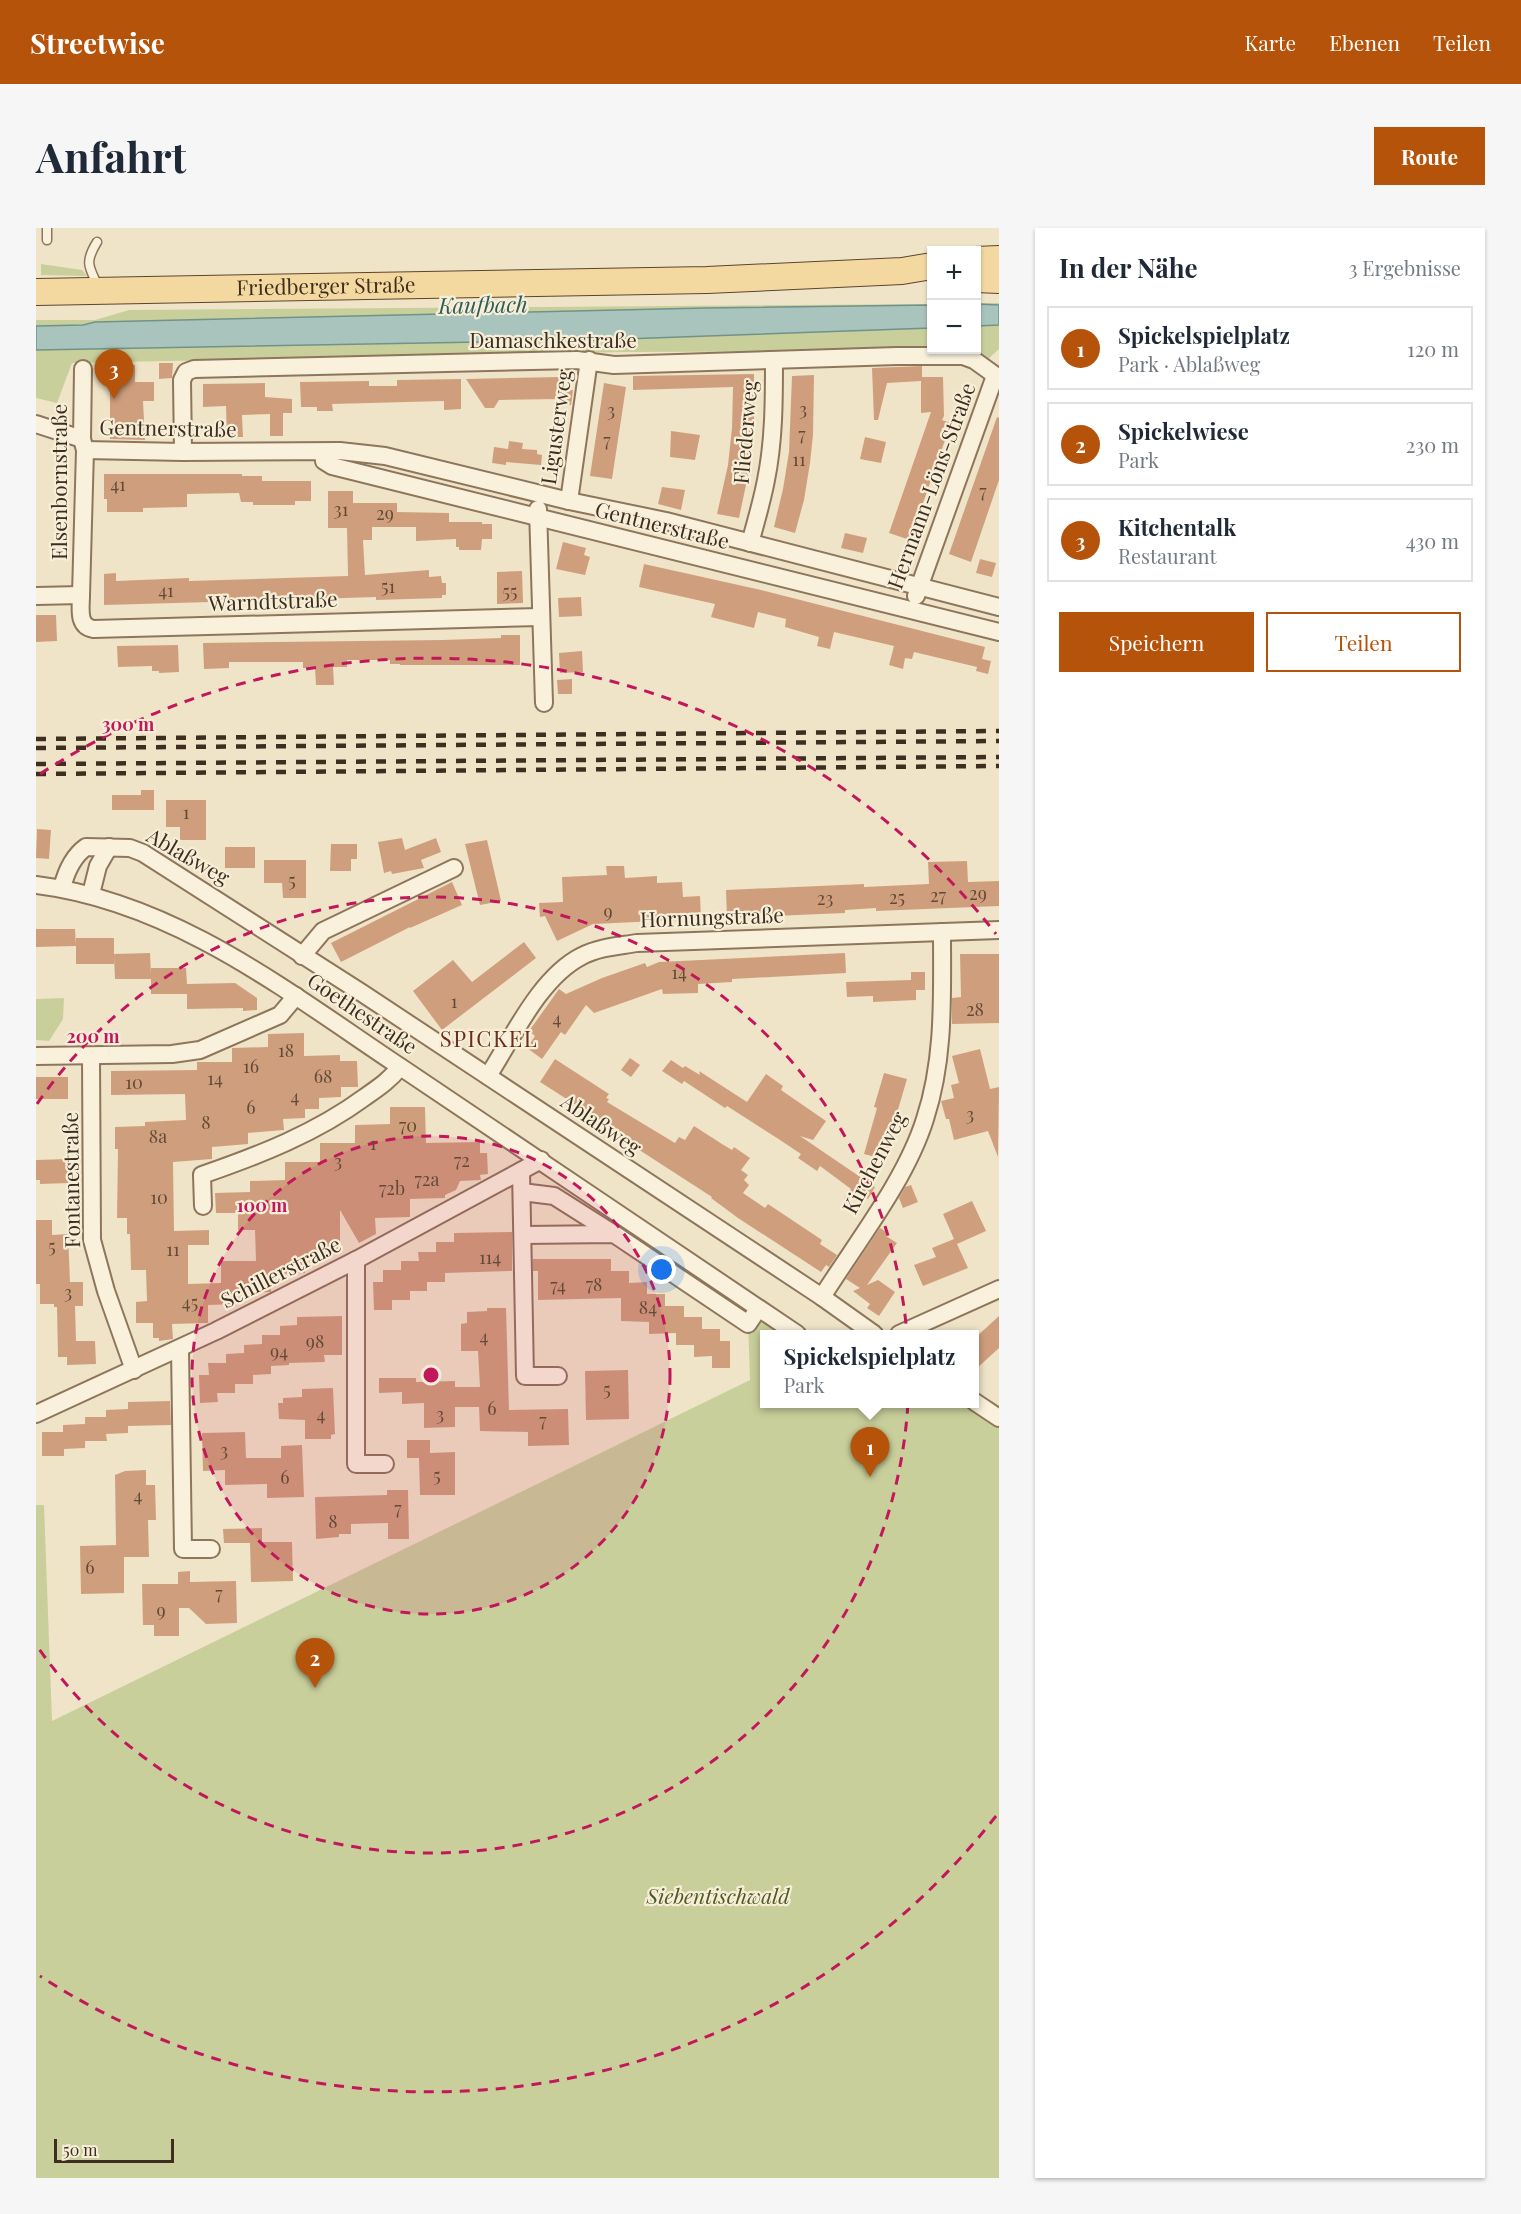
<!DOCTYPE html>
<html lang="de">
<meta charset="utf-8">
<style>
:root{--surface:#fff;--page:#f6f6f7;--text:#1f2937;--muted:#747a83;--line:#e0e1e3;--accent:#b45309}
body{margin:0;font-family:"Playfair Display",serif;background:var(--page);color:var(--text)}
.controls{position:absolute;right:18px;top:18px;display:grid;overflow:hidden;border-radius:0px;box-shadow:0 2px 4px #0004}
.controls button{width:54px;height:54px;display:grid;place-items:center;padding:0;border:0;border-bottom:2px solid var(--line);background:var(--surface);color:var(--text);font:30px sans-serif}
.scale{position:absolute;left:18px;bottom:15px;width:120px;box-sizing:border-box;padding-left:6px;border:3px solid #3d2e20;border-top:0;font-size:16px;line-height:21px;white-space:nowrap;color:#3d2e20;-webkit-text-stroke:4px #f7eed8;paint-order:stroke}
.you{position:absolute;left:626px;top:1042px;width:21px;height:21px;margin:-15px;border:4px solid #fff;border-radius:50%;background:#1a73e8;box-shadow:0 0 0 9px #1a73e833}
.badge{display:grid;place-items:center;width:39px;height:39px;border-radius:50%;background:var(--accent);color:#fff;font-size:20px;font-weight:700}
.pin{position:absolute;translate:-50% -50px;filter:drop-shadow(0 2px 3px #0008)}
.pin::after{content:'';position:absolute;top:32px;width:21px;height:18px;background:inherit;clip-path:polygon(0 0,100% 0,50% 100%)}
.popup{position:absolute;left:724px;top:1102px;width:219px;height:78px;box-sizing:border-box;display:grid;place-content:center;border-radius:0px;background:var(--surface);filter:drop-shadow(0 2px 4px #0005);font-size:20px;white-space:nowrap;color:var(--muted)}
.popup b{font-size:22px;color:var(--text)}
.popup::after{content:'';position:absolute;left:50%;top:100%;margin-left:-12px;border:12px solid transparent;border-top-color:var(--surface)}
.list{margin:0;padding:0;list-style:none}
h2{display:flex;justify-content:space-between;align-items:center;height:78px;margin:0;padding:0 24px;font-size:26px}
h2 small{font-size:20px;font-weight:400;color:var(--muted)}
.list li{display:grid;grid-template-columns:39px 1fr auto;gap:18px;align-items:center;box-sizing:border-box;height:84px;margin:0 12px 12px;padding:0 12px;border:2px solid var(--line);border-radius:0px}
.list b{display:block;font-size:22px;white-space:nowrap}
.list p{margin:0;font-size:20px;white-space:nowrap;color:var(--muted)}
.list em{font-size:20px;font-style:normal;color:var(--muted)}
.actions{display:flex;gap:12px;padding:18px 24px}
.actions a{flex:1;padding:14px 0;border:2px solid var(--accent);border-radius:0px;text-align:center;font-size:21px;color:var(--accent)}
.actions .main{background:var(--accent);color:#fff}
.map{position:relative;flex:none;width:963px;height:1950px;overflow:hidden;border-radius:0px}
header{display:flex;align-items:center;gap:36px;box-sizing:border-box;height:84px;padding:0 30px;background:var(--accent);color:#fff}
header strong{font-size:28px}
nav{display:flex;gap:33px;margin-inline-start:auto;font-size:21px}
.intro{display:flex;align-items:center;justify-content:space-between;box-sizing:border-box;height:144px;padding:0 36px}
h1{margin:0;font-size:42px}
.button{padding:15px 27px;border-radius:0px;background:var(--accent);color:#fff;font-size:21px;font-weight:700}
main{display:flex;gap:36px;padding:0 36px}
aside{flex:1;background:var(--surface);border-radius:0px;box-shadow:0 2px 4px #0004}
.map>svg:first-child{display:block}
.green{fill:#c9cf9b}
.water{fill:#a9c4bc;stroke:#6f938a;stroke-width:1.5}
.building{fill:#cf9f7d}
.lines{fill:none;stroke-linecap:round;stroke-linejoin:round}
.lane-casing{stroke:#8d765c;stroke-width:11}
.street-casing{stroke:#8d765c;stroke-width:20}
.primary-casing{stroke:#5b4430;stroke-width:28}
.lane{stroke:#faf1dc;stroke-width:8}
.street{stroke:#faf1dc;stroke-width:16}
.primary{stroke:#f3d9a0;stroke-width:26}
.rail{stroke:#3d2e20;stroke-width:4.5;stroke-dasharray:10 10;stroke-linecap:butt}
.ring{fill:none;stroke:#c2185b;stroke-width:3;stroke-dasharray:10 8}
.labels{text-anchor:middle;stroke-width:4.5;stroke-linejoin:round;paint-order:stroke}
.number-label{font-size:18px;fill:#624a37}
.street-label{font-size:21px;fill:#3d2e20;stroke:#f7eed8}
.park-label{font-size:21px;font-style:italic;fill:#4d5a26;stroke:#f7eed8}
.water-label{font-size:22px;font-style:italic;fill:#2f5d5a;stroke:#f7eed8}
.neighbourhood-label{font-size:22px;letter-spacing:1.5px;fill:#6b2e1e;stroke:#f7eed8}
.centre{fill:#c2185b;stroke:#f7eed8;stroke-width:3}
.ring-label{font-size:18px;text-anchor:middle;font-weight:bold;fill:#c2185b;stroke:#f7eed8;stroke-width:4.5;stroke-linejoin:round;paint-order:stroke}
</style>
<header>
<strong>Streetwise</strong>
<nav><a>Karte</a><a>Ebenen</a><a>Teilen</a></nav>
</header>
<div class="intro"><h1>Anfahrt</h1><a class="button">Route</a></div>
<main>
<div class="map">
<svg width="963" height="1950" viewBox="0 0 963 1950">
<rect width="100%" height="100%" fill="#f0e4c8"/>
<g class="green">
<path d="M5 36 46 42 51 48 5 47Z"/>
<path d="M941 75H963V121L951 132 931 123 591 124 36 135 21 175 0 170V92H59L93 82 895 76 896 122H940Z"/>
<path d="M28 770 27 791 13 813 0 812V771Z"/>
<path d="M722 1081 761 1106H729V1176H939L963 1190V1950H0V1277H8L16 1493 714 1152 712 1096Z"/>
</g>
<g class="water">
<path d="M941 76 963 77V97L941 98Z"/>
<path d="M896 77 895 100 560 112 0 122V98L47 97 59 94 669 80Z"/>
</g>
<g class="building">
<path d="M123 135H137L136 150 123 151Z"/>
<path d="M74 136 99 137V154H118V173H107L109 212 74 211Z"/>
<path d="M886 138V149H907L908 188 906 192 915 195 874 312 853 305 895 184 885 185V153L851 155 842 192H838L836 140Z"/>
<path d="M718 146V201L711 252 703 290 681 286 692 237 696 200 697 159 597 162V148Z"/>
<path d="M778 147 777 207 774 235 768 272 759 305 738 299 747 261 753 224 756 148Z"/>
<path d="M525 149V162H537L535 177H523L524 171 463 172 458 180H449L430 151Z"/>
<path d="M425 151V181L408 182V173L296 176 297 183H281V179H265L264 154 333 153V158H361V152Z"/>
<path d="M229 155V169L256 171V185H247V208H234V186L206 187 207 209H191L190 178 167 179V156Z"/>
<path d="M568 155 590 159 576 251 554 248Z"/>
<path d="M961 189 963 190V252L935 334 913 326Z"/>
<path d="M635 203 664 207 659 232 634 229Z"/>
<path d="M829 209 850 214 845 235 824 231Z"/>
<path d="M473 213 487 215 486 221 501 222V226L506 227 505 237 470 234V237L456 235 458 219 472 221Z"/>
<path d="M68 246H206V248H226V253H275V273H259V277H217V274H205L203 265 151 266V279L107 280V284H71V271H68Z"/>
<path d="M626 259 649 262 645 282 622 276Z"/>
<path d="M292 263H317V275H361V284L413 285V294H446V296H456V311H446L445 322H423V319H420V311L380 313V299H336V312H327L329 347 393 342V349L405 348 406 355H410V367H406V370L340 372V369L277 371 68 377V346L80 345V353L153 350V353L312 348 311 300H292Z"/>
<path d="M809 305 831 310 827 325 805 320Z"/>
<path d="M527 314 550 320 548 327 554 329 549 347 520 341Z"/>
<path d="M944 331 960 335 956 349 940 345Z"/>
<path d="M608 336 725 362 949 419 946 431 955 433 952 446 940 443 941 439 878 424 876 431 869 430 867 441 853 437 858 418 798 404 794 421 781 418 783 409 749 399 750 391 722 384 718 400 675 389 679 376 603 359Z"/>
<path d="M486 343 487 375 461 376V344Z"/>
<path d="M545 369 546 388 523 389 522 370Z"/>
<path d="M0 387H20L21 413 0 414Z"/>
<path d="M465 407H484V437H364V436H354V432H311V439H297L298 457H280L279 440H267V434H193V440L168 441 167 415 407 412 465 410Z"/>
<path d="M142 417 143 444 123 445V443H116V438L82 439 81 418Z"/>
<path d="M546 423 547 444 524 445 523 425Z"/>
<path d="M536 451V466H522L521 452Z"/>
<path d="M105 562H118V582H76V567H105Z"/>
<path d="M130 572H170V612H144V599H130Z"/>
<path d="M1 601 15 602 13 631 0 630Z"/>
<path d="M366 610 369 622 400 610 405 624 385 632 388 640 356 646 355 643 348 645 342 614Z"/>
<path d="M451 612 465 673 444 677 429 616Z"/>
<path d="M295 616H321V631H315V643H294Z"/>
<rect x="189" y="619" width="30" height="21"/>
<path d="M228 632H270V670H247L246 655H228Z"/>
<path d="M931 633 932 654 963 653V678L840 683V680L809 682V685L691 690 690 662 828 656V659L893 656 892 634Z"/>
<path d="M570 638H588L589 650 621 648V655L646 654 647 669 664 668 665 691 557 696 521 713 509 688 504 689 503 675 527 674 526 649 571 647Z"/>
<path d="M416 654 426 677 374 700V699L305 734 295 715Z"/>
<path d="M0 701H39L40 718 0 719Z"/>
<path d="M40 710H78V726L114 725 115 747V740H150L151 756 199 755 221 770V782L207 783V780L151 781V766H115V751H79L78 729V736H40Z"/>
<path d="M488 714 500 730 406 802 377 763 417 732 436 754Z"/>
<path d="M809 725 810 745 696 751V754L662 756V765L627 766 626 761 558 785 550 777 529 807 525 804 506 831 491 820 499 808 493 803 523 761 530 766 566 750 609 735 611 739 623 734Z"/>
<path d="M924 726H963V795L916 796V770L925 769Z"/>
<path d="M875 744H889V762H880V772L837 774V768L811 769 810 754 875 752Z"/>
<path d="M268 805V828L304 827V833H321L322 859H305V869L283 870V881H269V890L247 891 248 902 212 905V916L176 919V931L137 934 138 1003 173 1002V1017H152V1056L185 1055V1033H220L219 1002H202V985H180L179 965 214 964V953L249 952V934H284V915H319V897L354 896V879H389L390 915 444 914V925H451L452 946 444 947 445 952 424 953 420 962 409 967V970L374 971V989L339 990 340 1006 323 1015 304 982V1026L269 1027V1045L234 1046 235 1064 200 1065V1076L172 1077V1095L136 1096 137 1111 123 1113V1110H117V1095H100V1074L111 1073 110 1042H95L94 1006H91V990H81L82 921H79V899L109 898V894L150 892 149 866 75 867V843L161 842V834H196V820L232 819V806Z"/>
<path d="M944 821 954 861 963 859 962 929 952 903 918 912 913 891H910L905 873 918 870 915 857 923 855 916 828Z"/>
<path d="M594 830 604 837 595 849 585 842Z"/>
<path d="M519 831 573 866 570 870 573 871 571 874 639 915 643 909 649 912 658 898 686 916 696 922 698 919 714 930 705 942 712 947 708 952 713 957 707 965 729 980 732 976 786 1012 784 1016 801 1027 793 1039 790 1037 785 1044 702 990 675 970 676 969 574 903 576 900 504 854Z"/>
<path d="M635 832 647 840 649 838 664 847 663 843 711 874 730 846 747 858 745 862 790 893 777 912 764 908 839 959 832 971 824 966 808 971 815 961 784 938 781 943 762 930 765 926 744 912 691 878 689 880 648 853 646 856 626 843Z"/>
<path d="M848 845 871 851 861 885 864 886 851 932 828 926 841 880 838 879Z"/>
<rect x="0" y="849" width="32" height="22"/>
<path d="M32 931 33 955 4 956V952H0V932Z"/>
<path d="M875 957 882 974 867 980 863 970 869 959Z"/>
<path d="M936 973 950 1003 921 1016 932 1040 887 1058 878 1037 900 1029 896 1020 918 1011 907 986Z"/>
<path d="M0 992H16V1007L32 1006 34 1054H47V1078H39L40 1113H59L60 1136 31 1137V1129H22L21 1079H18V1076H4V1056H0Z"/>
<path d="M844 1000 852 1005 850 1008 861 1015 831 1057 842 1052 859 1064 843 1088 831 1080 834 1076 817 1063 824 1060 810 1051Z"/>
<path d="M476 1004V1043L409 1045V1054H391V1063H374V1072H356V1082H338L337 1054H347V1042H365V1033H383L382 1024H400V1014H418V1005Z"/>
<path d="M497 1031H575V1043H593V1055L611 1054V1066H629V1078H648V1089H666V1101H684V1113H694V1140H676V1128L658 1129V1117H640V1105L613 1106V1094L585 1093V1070L502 1072V1043H497Z"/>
<path d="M451 1080H470L473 1182 532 1181 533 1217 492 1218V1204L444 1203 443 1179H419V1199L388 1200V1175L366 1176V1164L343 1165V1150H380V1154L419 1153V1159H444L442 1123H425V1096L431 1095V1084L451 1083Z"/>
<path d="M306 1088V1127H288L289 1134 253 1135V1137L235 1138V1146L217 1147V1156H199V1165H181L182 1174 164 1175 163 1147H173L172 1135H190V1126L208 1125V1117L226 1116V1107H244V1098L261 1097V1089Z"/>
<path d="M963 1088V1120L939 1142V1110Z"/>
<path d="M592 1142 593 1191 550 1192 549 1143Z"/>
<path d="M297 1160 299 1206 295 1207V1211H269V1192L243 1191 242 1175H247V1170L266 1169V1161Z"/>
<path d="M134 1173 135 1197 92 1198V1205L70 1206 71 1213H49V1220L28 1221V1228H6V1204H27V1197L49 1196V1189H70V1182L92 1181V1174Z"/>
<path d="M209 1204 210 1230H245V1218L266 1217 268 1269 231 1270V1256L189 1257V1242L167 1243 166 1205Z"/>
<path d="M371 1212H394V1225L419 1224V1267H384L383 1230H371Z"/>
<path d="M110 1242V1257H119L120 1292H112L113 1329H88V1365L45 1366 44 1318 80 1317 79 1247 89 1243Z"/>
<path d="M351 1262H372L373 1311H352V1295L315 1296V1306H303V1309L280 1311 279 1269 351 1267Z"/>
<path d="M226 1300V1314H256L257 1353 215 1354 214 1315H188L187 1301Z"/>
<path d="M154 1343V1354L200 1353 201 1395 170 1396 153 1380H143V1369V1408H118V1397H107L106 1356H142V1344Z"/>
</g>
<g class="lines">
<g class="lane-casing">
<g id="lane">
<path d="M11 0V12"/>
<path d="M61 14C48 35 53 39 63 60"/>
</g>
</g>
<g class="street-casing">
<g id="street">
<path d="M0 196 46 211"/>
<path d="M49 222 147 224 304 223 349 228 533 273 630 293 963 379"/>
<path d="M147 224 146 152 150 144 158 141 541 132 578 137 861 128H927L938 132 963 150"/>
<path d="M287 224 288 233 296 238 963 404"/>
<path d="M533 273 553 132"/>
<path d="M502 281 508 475"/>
<path d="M714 315C720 294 726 273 730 252 738 213 738 172 738 132"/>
<path d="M45 367 49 222 46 211 47 141"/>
<path d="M0 368 45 367C45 380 41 398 57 401L504 389"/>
<path d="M880 368 959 148"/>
<path d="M0 657C139 674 253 765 366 840 498 928 629 1018 761 1106"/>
<path d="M26 660C30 644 36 629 50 619L94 620 107 625 326 765 786 1069 838 1106"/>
<path d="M55 666 62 638 73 619"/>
<path d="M266 728 287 703 418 640"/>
<path d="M0 828 136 826 164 822 244 787 260 768"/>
<path d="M55 828 56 1012 70 1063 98 1142"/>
<path d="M452 848C477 809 504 749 546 728 563 719 583 718 601 715L963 702"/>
<path d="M485 943 489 1148H522"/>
<path d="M486 964 518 968 578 1006"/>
<path d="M167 978 166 947C224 927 280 905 329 869 342 860 354 852 364 839"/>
<path d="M487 1007 578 1006 712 1096 722 1081"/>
<path d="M320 1032V1236H349"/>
<path d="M786 1069C820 1015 870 952 889 891 909 830 906 767 906 704"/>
<path d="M863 1106 963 1061"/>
<path d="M144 1121 147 1321H175"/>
<path d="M939 1174 963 1190"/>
<path d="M0 1186 180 1103 320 1032 505 932"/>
</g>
</g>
<g class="primary-casing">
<g id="primary">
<path d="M940 32 963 31"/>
<path d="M940 51 963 52"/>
<path id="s1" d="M0 64 671 52 866 43 896 38"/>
</g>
</g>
<use href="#lane" class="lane"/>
<use href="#street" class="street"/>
<use href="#primary" class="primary"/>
<g class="rail">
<path d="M0 511 963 503"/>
<path d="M0 520 963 513"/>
<path d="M0 536 963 529"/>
<path d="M0 546 963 538"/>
</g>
</g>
<circle cx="395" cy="1147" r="239" fill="#c2185b" fill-opacity=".12"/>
<g class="ring">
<circle cx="395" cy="1147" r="239"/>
<path d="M1 876A478 478 0 1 1 1 1418"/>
<path d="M960 1588A717 717 0 0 1 4 1748M4 546A717 717 0 0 1 960 706"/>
</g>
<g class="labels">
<g class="number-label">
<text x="767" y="188">3</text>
<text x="575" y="189">3</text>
<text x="766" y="213">7</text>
<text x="571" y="219">7</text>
<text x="763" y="238">11</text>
<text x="82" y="263">41</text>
<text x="947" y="270">7</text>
<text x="305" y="288">31</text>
<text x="349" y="292">29</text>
<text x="352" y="365">51</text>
<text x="130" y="369">41</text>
<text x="474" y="370">55</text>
<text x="150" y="591">1</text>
<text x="256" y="659">5</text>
<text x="942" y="672">29</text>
<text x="902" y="674">27</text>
<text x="861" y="676">25</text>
<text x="789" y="677">23</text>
<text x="572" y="690">9</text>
<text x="643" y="751">14</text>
<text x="418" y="780">1</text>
<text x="939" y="788">28</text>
<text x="521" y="797">4</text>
<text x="250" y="829">18</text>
<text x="215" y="845">16</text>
<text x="287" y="855">68</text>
<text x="179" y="857">14</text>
<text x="98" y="861">10</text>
<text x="259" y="875">4</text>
<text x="215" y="886">6</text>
<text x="934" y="893">3</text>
<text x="170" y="901">8</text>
<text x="372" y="904">70</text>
<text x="122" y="915">8a</text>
<text x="337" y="922">1</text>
<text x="426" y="939">72</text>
<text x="302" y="940">3</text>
<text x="391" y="958">72a</text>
<text x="356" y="967">72b</text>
<text x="123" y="976">10</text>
<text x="16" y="1025">5</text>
<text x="137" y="1028">11</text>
<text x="454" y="1036">114</text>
<text x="558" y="1063">78</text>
<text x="522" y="1064">74</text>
<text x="32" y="1071">3</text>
<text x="154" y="1081">45</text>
<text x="612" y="1086">84</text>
<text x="448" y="1115">4</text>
<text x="279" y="1120">98</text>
<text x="243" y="1130">94</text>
<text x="571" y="1168">5</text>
<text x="456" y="1187">6</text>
<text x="285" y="1193">4</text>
<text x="404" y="1193">3</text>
<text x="507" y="1199">7</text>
<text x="188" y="1229">3</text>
<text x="401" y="1254">5</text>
<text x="249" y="1256">6</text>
<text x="102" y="1274">4</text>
<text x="362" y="1287">7</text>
<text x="297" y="1300">8</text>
<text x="54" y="1346">6</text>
<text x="183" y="1372">7</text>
<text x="125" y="1389">9</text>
</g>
<g class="street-label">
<text dy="7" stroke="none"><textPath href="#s1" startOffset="290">Friedberger Straße</textPath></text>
<text x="517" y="120">Damaschkestraße</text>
<text transform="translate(521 199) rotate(-82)" y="7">Ligusterweg</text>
<text transform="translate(132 201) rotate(1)" y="7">Gentnerstraße</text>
<text transform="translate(710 204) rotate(-85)" y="7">Fliederweg</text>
<text transform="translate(24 254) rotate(-90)" y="7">Elsenbornstraße</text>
<text transform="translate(896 258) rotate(-70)" y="7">Hermann-Löns-Straße</text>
<text transform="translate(626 298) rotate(14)" y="7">Gentnerstraße</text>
<text transform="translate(237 374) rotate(-2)" y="7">Warndtstraße</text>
<text transform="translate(152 629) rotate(30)" y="7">Ablaßweg</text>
<text transform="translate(676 690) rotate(-2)" y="7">Hornungstraße</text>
<text transform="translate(326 786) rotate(34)" y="7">Goethestraße</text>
<text transform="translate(565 897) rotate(34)" y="7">Ablaßweg</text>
<text transform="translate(839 935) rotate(-62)" y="7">Kirchenweg</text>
<text transform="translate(36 952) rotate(-91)" y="7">Fontanestraße</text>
<text transform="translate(245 1045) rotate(-27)" y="7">Schillerstraße</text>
</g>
<g class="park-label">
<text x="682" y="1676">Siebentischwald</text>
</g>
<g class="water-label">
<text transform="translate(447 77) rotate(-1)" y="8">Kaufbach</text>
</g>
<g class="neighbourhood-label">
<text x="453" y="819">SPICKEL</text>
</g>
</g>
<circle cx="395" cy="1147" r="9" class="centre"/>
<g class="ring-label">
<text x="92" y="503">300 m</text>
<text x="57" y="815">200 m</text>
<text x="226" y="984">100 m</text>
</g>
</svg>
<div class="controls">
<button>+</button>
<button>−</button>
</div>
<div class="scale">50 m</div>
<div class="you"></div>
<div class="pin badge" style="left:834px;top:1249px">1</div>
<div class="popup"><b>Spickelspielplatz</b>Park</div>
<div class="pin badge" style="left:279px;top:1460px">2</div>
<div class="pin badge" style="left:78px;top:171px">3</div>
</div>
<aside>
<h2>In der Nähe<small>3 Ergebnisse</small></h2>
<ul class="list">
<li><span class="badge">1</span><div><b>Spickelspielplatz</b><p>Park · Ablaßweg</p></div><em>120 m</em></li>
<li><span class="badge">2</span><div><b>Spickelwiese</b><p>Park</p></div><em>230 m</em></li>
<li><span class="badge">3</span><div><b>Kitchentalk</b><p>Restaurant</p></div><em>430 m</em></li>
</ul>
<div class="actions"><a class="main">Speichern</a><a>Teilen</a></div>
</aside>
</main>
